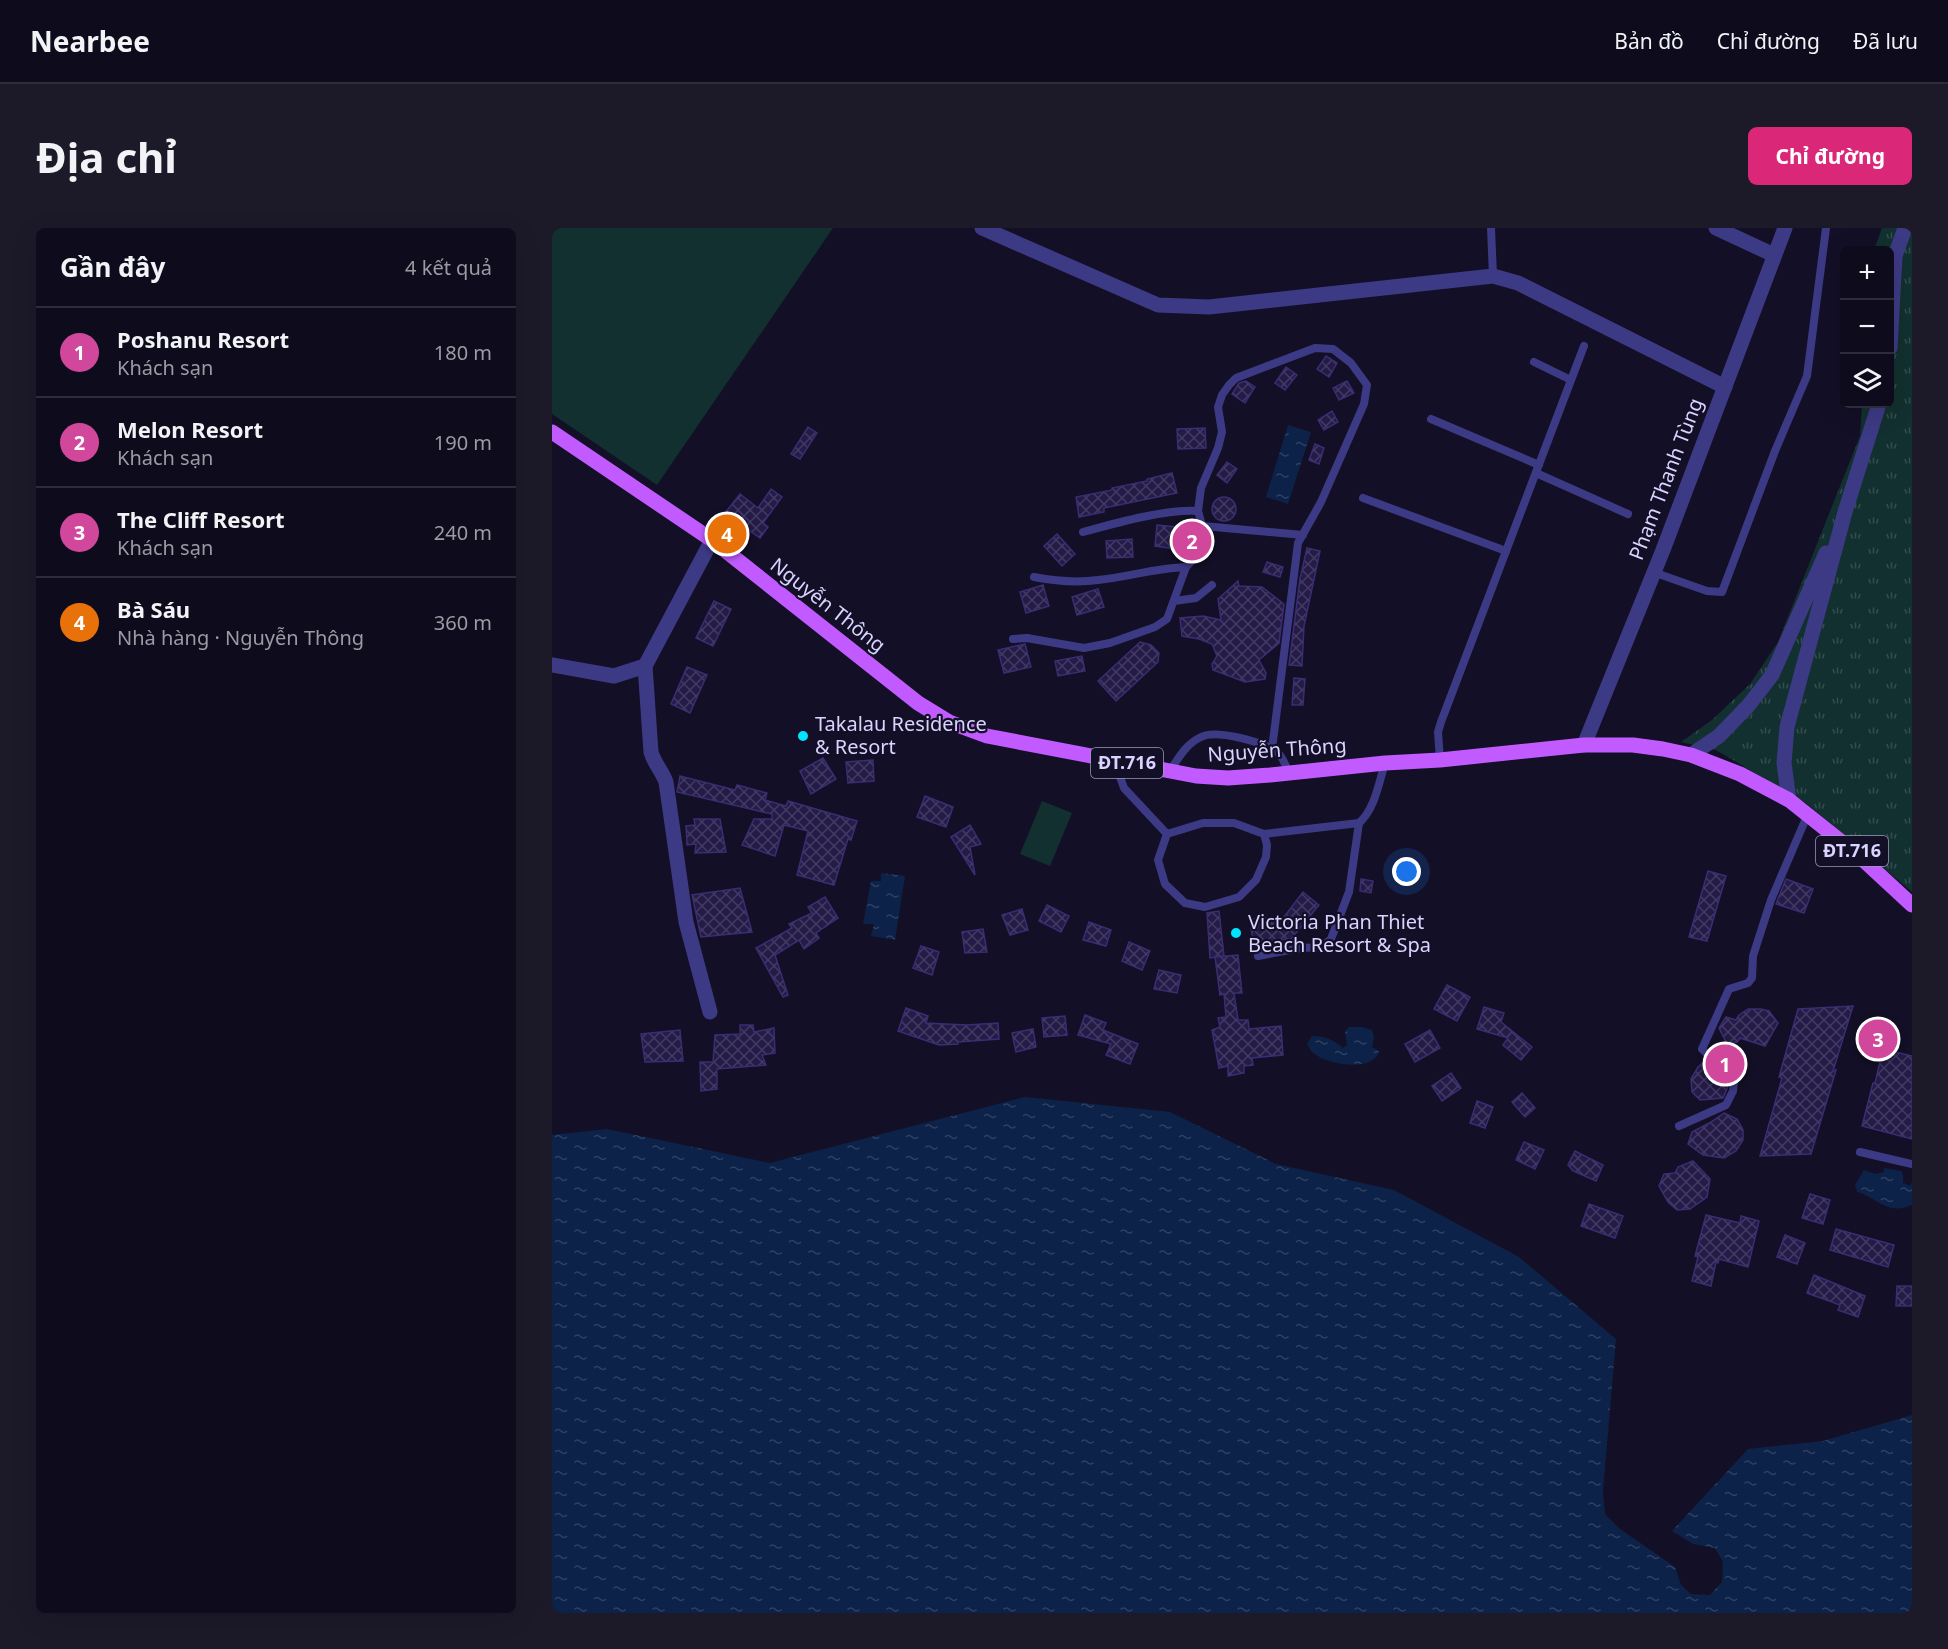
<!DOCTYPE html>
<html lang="vi">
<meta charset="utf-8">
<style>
:root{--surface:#0e0b1c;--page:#1c1929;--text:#f1f3f6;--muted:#9b9ba3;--line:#2e2b3b;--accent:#db2777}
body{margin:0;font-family:"Noto Sans",sans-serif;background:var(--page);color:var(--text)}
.controls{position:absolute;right:18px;top:18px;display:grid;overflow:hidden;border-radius:9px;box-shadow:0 6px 24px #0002}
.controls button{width:54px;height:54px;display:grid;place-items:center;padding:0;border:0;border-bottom:2px solid var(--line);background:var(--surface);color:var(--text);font:30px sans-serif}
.you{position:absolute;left:855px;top:644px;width:21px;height:21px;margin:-15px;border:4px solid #fff;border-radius:50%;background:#1a73e8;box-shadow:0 0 0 9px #1a73e833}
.badge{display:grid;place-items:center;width:39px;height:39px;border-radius:50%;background:var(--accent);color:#fff;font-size:20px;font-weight:700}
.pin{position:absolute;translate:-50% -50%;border:3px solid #fff;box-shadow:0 2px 6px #0006}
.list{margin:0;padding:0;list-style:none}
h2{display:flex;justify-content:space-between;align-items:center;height:78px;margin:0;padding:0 24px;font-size:26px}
h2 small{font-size:20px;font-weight:400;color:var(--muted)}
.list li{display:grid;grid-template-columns:39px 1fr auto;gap:18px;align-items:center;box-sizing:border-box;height:90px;padding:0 24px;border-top:2px solid var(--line)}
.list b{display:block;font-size:22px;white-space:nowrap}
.list p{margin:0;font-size:20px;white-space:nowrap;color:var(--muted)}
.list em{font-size:20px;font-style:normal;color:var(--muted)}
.icon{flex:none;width:33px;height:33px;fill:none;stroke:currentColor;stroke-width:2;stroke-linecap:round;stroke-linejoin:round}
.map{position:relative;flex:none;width:1360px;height:1385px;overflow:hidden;border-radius:9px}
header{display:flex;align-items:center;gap:36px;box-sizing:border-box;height:84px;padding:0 30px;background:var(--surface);border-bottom:2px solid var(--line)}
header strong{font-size:28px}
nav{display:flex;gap:33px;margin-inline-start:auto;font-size:21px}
.intro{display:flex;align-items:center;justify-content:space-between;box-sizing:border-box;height:144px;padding:0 36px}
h1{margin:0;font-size:42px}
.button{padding:15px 27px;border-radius:9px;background:var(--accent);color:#fff;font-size:21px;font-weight:700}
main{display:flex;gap:36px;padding:0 36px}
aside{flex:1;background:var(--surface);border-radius:9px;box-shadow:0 6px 24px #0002}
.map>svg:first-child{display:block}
.grass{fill:url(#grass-tufts)}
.pitch{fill:#12302f}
.water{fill:url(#water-ripples)}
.building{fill:url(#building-cross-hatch);stroke:#3b2d73;stroke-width:1.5}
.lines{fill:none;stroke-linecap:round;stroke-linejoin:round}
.lane{stroke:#3d3a85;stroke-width:8}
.street{stroke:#3d3a85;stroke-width:15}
.primary{stroke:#c25bff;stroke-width:15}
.poi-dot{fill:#00e5ff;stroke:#130f26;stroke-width:2}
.labels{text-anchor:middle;stroke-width:4.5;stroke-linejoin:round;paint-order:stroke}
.shield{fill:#130f26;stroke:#9e99be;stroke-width:1.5}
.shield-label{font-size:18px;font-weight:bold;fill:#d9d4ff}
.street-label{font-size:20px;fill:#d9d4ff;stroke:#130f26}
.poi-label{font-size:20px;fill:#d9d4ff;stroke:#130f26;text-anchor:start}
</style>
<header>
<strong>Nearbee</strong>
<nav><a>Bản đồ</a><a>Chỉ đường</a><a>Đã lưu</a></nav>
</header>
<div class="intro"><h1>Địa chỉ</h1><a class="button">Chỉ đường</a></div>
<main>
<aside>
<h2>Gần đây<small>4 kết quả</small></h2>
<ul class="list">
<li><span class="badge" style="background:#d1479c">1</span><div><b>Poshanu Resort</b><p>Khách sạn</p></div><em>180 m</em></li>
<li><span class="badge" style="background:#d1479c">2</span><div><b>Melon Resort</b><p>Khách sạn</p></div><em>190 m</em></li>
<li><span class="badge" style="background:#d1479c">3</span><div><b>The Cliff Resort</b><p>Khách sạn</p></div><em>240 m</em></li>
<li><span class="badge" style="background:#e8710a">4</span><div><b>Bà Sáu</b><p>Nhà hàng · Nguyễn Thông</p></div><em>360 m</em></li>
</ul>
</aside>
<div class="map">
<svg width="1360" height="1385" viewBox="0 0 1360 1385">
<defs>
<pattern id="grass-tufts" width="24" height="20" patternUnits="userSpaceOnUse" patternTransform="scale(1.5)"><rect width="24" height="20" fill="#12302f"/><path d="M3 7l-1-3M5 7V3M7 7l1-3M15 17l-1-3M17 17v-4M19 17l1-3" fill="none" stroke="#344d4e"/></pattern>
<pattern id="water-ripples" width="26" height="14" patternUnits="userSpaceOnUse" patternTransform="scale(1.5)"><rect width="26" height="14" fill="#0c2248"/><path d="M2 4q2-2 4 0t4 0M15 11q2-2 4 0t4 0" fill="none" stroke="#2f4163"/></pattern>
<pattern id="building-cross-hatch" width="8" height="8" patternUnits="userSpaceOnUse" patternTransform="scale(1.5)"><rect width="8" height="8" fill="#241b47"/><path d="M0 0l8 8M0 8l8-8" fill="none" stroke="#433b63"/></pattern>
</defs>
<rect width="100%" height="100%" fill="#130f26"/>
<path class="grass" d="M1330 0H1360V664L1254 575 1164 522 1129 514 1160 492 1198 456 1226 414 1308 208 1310 176H1338V22H1322Z"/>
<g class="pitch">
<path d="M0 0H281L105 257 0 186Z"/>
<path d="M490 573 520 585 498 638 468 626Z"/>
</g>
<g class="water">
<path d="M736 197 759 204 736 276 714 269Z"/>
<path d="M329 645 353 648 343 712 319 708 322 696H311L319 653H329Z"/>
<path d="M797 799H810L820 802 822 809 820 819 827 823C822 845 774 837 760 824 758 822 757 819 755 816L760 808C773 808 782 812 791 820L795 817 793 803Z"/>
<path d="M473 869 618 884 724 936 842 962 967 1029 1064 1111 1051 1263 1053 1286 1068 1301 1123 1339 1129 1357 1139 1366 1158 1367 1170 1354 1171 1334 1163 1320 1141 1316 1120 1303 1196 1221 1271 1213 1360 1187V1385H0V907L55 901 218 935Z"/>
<path d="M1332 940 1349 943 1351 947V955L1358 958 1360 954V977C1334 988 1327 970 1305 964L1303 957 1312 942 1323 946 1332 944Z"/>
</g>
<g class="building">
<path d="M774 128 785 135 777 149 765 141Z"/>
<path d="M734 139 745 147 733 162 723 155Z"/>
<path d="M694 153 703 159 693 175 680 166 687 155Z"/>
<path d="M795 153 802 165 787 172 781 160Z"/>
<path d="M780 183 786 194 772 202 766 192Z"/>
<path d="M256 199 265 205 248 231 239 226Z"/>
<path d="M653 200 654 220 626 221 625 201Z"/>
<path d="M763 216 772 220 767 236 757 232Z"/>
<path d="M675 234 685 241 675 255 665 247Z"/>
<path d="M620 245 625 265 552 280V284L527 289 524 269 560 262V260L595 253V251Z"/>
<path d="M219 261 230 269 211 295 216 299 208 310 173 285 188 266 206 280Z"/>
<circle cx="672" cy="281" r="12"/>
<path d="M605 297 634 300 631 322 603 318Z"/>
<path d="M505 306 523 326 510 338 492 318Z"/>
<path d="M580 311 581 329 555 330 554 313Z"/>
<path d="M755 320 768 323 752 398 750 438 737 437 748 351Z"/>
<path d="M715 334 731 339 728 349 711 344Z"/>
<path d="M686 353 687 358 710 359 732 376 727 415 707 432 714 445 713 451 693 454 661 442 660 436 665 428 660 416 647 411 630 408 628 390 651 388 669 392 666 371Z"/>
<path d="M491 357 497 378 474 385 468 364Z"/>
<path d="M546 361 552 379 525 387 520 369Z"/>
<path d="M162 373 179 381 161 418 144 410Z"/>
<path d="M588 414 599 417 607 425 606 434 564 473 546 453Z"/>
<path d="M473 416 479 439 452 445 446 422Z"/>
<path d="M530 428 533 443 506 448 503 433Z"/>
<path d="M135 439 155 447 138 485 119 476Z"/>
<path d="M742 450 753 451 751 477H740Z"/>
<path d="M271 530 284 551 259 566 248 543Z"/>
<path d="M321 532 322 553 296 555 294 534Z"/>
<path d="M128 548 183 562 185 557 215 565 213 572 234 578 236 573 305 593 299 612 296 611 282 657 245 647 256 603 232 597 223 628 190 617 202 591H220V586L125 564Z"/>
<path d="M373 568 401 579 394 599 365 589Z"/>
<path d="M142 591H168L174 624 143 625 144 616 135 617 134 598 143 597Z"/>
<path d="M418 597 429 616 418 619 423 647 399 609Z"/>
<path d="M1156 643 1174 648 1155 713 1137 709Z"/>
<path d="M809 651 821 653 819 665 808 663Z"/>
<path d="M1234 651 1261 661 1252 685 1224 676Z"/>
<path d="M188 660 200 704 149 709 140 667Z"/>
<path d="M751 664 767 677 739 711 701 714 698 691 732 689Z"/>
<path d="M273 669 286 690 264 705 267 710 252 721 247 712 223 727 236 767 231 769 204 720 240 700 237 696 260 685 256 679Z"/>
<path d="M495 677 517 688 509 704 487 693Z"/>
<path d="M470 681 476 702 458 707 450 687Z"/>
<path d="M667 683 672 728 658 730 655 685Z"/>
<path d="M537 694 559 702 554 718 531 712Z"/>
<path d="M431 701 435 724 413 725 410 704Z"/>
<path d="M577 714 598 723 590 742 570 733Z"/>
<path d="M369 718 387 724 380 747 361 740Z"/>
<path d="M686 727 690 765H682L686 792H696L697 801 729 798 731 827 700 830 701 837 692 838V845L676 848V838L667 840 660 802 668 799 666 790 674 789 672 766 668 767 663 729Z"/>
<path d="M607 742 629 747 625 765 602 761Z"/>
<path d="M895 757 918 769 905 793 882 781Z"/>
<path d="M1301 778 1281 843 1284 842 1259 926 1208 928 1230 850 1227 849 1246 781Z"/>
<path d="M932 779 952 785 949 794 980 819 969 832 951 817 956 810 925 801Z"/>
<path d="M354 780 376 788 374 795 415 797 446 795 447 811 406 814V816L387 817 346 803Z"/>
<path d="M1196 781H1209L1217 783 1226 795 1213 818 1188 810 1185 814 1175 816 1167 800 1174 789 1184 792 1187 787Z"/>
<path d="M533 787 554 795 551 802 586 816 578 836 554 827 559 816 526 807Z"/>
<path d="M513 788 515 807 492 809 490 790Z"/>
<path d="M188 797H201L202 804 222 800 223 825 210 827 214 837 165 841V861L149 863 148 834H161L163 807 188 806Z"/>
<path d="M481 801 484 819 464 824 460 805Z"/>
<path d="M128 802 131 833 93 834 89 806Z"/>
<path d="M878 802 888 820 863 834 853 816Z"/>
<path d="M1331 821 1360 828V911L1310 898 1321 855H1323Z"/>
<path d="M1154 832 1173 840 1177 845 1175 861 1171 870 1148 872 1140 864 1139 851 1146 839Z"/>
<path d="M899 845 909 860 890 873 880 858Z"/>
<path d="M970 865 983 880 973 889 960 874Z"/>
<path d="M925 873 941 879 933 900 918 895Z"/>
<path d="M1172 885 1185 891 1191 902V912L1184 923 1172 930 1151 927 1136 916 1140 904 1159 894Z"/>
<path d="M972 914 992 922 983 941 964 932Z"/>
<path d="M1023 923 1051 937 1044 953 1021 943 1016 937Z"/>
<path d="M1141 933 1158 951 1155 969 1138 981 1125 982 1116 974 1107 958 1112 946 1123 945 1126 939Z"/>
<path d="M1258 966 1278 972 1271 996 1250 990Z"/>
<path d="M1037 976 1071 988 1063 1010 1029 998Z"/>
<path d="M1154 987 1188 995 1189 988 1207 993 1196 1039 1167 1031 1166 1035 1164 1034 1159 1058 1140 1053 1146 1029 1143 1028Z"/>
<path d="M1284 1001 1342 1017 1336 1039 1278 1022Z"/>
<path d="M1233 1007 1253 1015 1245 1036 1225 1029Z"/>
<path d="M1262 1047 1313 1068 1306 1089 1286 1082 1288 1077 1255 1065Z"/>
<path d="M1345 1058H1360V1078H1344Z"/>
</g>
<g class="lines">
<g class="lane">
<path d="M939 0 941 48"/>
<path d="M982 134 1019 152"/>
<path d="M879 191 987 237"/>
<path d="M984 245 1076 286"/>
<path d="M811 270 954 323"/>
<path d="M651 298 751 307"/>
<path d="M531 304C564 295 613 281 646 283"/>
<path d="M1101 344 1155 363 1170 364 1223 223 1255 148 1274 0"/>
<path d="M482 349C503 353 524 355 546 352 576 349 604 340 634 339"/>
<path d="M622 373 644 370 660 357"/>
<path d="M461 411 475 410 532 420 558 415 603 399 615 391 634 339 649 323 654 311 646 283 649 260 666 220 670 204 666 179 670 167 677 157 684 150 763 120 781 121 799 135 815 157 812 176 769 274 746 315 720 521"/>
<path d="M562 532 572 560 615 606 606 632 613 656 633 675 653 679 687 669 704 652 714 629 715 617 712 606 682 595H651L615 606"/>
<path d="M888 532 886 504 889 494 1032 118"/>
<path d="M618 543C627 529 634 516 649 509 664 501 713 514 726 525 731 529 734 539 737 545"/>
<path d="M712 606 807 595C823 581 827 554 833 535"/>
<path d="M706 728 749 720 769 719 779 711 797 664 807 595"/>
<path d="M1127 898 1174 877 1181 863 1183 844 1180 839 1176 835 1155 826 1150 821 1177 761 1196 755 1200 750 1201 728 1219 672 1255 588"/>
<path d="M1308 924 1360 936"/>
</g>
<g class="street">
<path d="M430 0 606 77 657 79 941 48 966 55 1173 159"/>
<path d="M1164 0 1222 27"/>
<path d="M1338 120 1343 28 1353 0"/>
<path d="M0 437 62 448 93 438 160 312"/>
<path d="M93 438 99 524C102 535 110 543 114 554L134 694 158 784"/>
<path d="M1032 517 1111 322 1233 0"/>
<path d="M1139 527 1167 508 1196 478 1220 447 1274 325"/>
<path d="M1237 572 1232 535 1235 499 1293 284 1327 176"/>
</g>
<path class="primary" d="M0 204 160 312 366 475 397 494 435 508 644 548 676 550 718 547 833 535 888 532 1032 517H1081L1111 521 1139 527 1188 546 1237 572 1306 627 1360 677"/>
</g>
<g class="poi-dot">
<circle cx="251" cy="508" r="6"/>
<circle cx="684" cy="705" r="6"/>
</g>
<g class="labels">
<g class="shield">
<rect x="539" y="520" width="72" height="30" rx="4.5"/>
<rect x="1264" y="608" width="72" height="30" rx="4.5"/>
</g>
<g class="shield-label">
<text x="575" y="541">ĐT.716</text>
<text x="1300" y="629">ĐT.716</text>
</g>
<g class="street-label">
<text transform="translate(1114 251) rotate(-69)" y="7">Phạm Thanh Tùng</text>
<text transform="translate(276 377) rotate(38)" y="7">Nguyễn Thông</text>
<text transform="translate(725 522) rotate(-4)" y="7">Nguyễn Thông</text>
</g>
<g class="poi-label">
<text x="263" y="503">Takalau Residence<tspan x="263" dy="23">&amp; Resort</tspan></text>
<text x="696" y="701">Victoria Phan Thiet<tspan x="696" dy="23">Beach Resort &amp; Spa</tspan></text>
</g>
</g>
</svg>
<div class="controls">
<button>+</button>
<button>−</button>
<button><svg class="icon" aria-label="layers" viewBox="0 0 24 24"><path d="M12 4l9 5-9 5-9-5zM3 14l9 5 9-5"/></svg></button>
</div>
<div class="you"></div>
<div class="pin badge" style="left:1173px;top:836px;background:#d1479c">1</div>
<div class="pin badge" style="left:640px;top:313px;background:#d1479c">2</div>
<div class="pin badge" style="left:1326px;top:811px;background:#d1479c">3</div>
<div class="pin badge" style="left:175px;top:306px;background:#e8710a">4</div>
</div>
</main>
